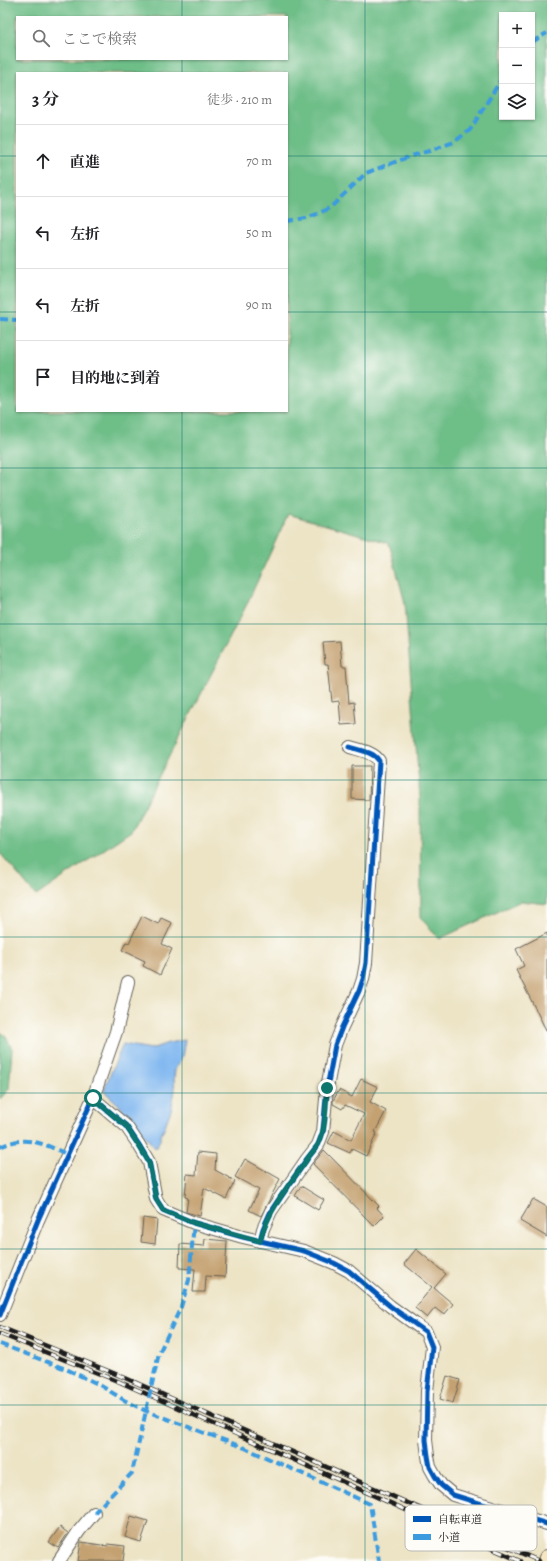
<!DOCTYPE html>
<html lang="ja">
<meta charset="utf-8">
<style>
:root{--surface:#fff;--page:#f6f6f6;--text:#202124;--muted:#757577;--line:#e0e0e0}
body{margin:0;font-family:Alegreya,"Noto Serif JP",serif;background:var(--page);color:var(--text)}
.controls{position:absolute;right:12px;top:12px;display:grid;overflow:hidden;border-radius:0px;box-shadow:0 1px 3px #0004}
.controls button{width:36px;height:36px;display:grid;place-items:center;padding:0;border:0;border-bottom:1px solid var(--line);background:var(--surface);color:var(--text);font:20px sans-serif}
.stop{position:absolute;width:12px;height:12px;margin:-9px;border:3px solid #0f766e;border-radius:50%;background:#fff}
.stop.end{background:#0f766e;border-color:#fff;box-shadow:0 1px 4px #0008}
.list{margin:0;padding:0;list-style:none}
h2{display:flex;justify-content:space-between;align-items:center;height:52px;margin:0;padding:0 16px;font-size:17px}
h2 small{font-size:13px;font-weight:400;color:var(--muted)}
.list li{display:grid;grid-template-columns:26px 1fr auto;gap:12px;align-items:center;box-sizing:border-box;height:72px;padding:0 16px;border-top:1px solid var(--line)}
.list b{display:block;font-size:15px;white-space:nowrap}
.list em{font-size:13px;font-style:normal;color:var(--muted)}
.icon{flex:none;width:22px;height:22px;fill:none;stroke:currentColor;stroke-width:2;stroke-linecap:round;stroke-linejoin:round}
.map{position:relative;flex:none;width:547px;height:1561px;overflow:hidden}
.search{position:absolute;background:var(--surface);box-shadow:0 1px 3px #0004;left:16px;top:16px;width:272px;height:44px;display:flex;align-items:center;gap:10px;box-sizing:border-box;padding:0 14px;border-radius:0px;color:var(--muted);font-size:15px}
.panel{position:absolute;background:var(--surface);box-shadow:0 1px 3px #0004;left:16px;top:72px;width:272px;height:340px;border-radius:0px}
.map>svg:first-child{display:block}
.forest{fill:#6ebe88;stroke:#456d52;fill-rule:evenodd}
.water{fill:#80b7f0;stroke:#4e6a86}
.building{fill:#c4a171}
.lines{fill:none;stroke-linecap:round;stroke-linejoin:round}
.street-casing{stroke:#656258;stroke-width:14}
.secondary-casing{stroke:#656258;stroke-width:18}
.street{stroke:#fff;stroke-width:12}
.secondary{stroke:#f7e8c3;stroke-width:16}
.rail-casing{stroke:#1c1c1c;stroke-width:4.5}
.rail{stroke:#fdfcf7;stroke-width:3;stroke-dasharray:9;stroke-linecap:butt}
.quiet{stroke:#3c9bdf;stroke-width:4;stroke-dasharray:8 4;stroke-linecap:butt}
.cycleway-casing{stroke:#fdfcf7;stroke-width:8}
.cycleway{stroke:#0057b8;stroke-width:5}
.route{stroke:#0f766e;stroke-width:5}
.grid{fill:none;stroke:#0f766e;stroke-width:1;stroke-opacity:0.55}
.key{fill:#fdfcf7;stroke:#bab9b5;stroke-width:1}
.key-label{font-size:11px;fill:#1c1c1c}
</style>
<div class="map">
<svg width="547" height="1561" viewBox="0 0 547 1561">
<rect width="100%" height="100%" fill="#fdfcf7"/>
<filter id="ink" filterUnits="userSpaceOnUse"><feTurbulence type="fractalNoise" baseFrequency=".025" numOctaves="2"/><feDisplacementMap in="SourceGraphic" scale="8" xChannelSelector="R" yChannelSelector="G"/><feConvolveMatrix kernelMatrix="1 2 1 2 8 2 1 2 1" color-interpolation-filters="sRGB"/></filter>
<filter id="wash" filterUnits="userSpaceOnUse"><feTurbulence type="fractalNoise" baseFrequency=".012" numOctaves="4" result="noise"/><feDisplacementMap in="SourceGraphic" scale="16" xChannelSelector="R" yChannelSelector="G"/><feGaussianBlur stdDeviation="0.9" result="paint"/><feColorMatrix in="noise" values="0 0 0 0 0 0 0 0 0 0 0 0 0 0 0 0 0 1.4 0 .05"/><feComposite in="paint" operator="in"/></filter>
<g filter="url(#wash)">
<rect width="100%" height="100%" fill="#ede4c6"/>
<g class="forest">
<path d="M0 0H547V904L521 901 439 939 421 918 420 798 405 603 389 543 288 514 246 606 131 831 36 896 0 853ZM502 15H532V117H502ZM17 17H287V59H17ZM17 73H287V411H17Z"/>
<path d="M0 1032 6 1036 12 1049 9 1089 0 1099Z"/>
</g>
<path class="water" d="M185 1040 182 1057 175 1070 174 1079 175 1090 171 1110 156 1149 118 1104 105 1092 104 1089 123 1044 151 1049 168 1043Z"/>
<g id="blocks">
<g class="building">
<path d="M340 641 342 666H346L349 703 354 702 356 724 341 725 339 701 332 702 328 664H325L323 642Z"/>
<path d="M352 766H370L369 800 352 799Z"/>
<path d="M142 916 158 924 161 918 172 923 162 944 172 949 160 975 143 966 145 961 122 950 126 942 129 943Z"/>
<path d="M547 933V1032L516 970 524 966 516 949Z"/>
<path d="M361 1079 378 1087 370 1102 386 1111 375 1132 377 1133 366 1156 352 1149 350 1153 328 1143 334 1131 351 1140 364 1114 345 1105 342 1109 333 1104V1101L339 1090 352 1097Z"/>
<path d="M324 1150 379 1206 377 1208 384 1216 374 1226 313 1164Z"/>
<path d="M198 1152 216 1154 215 1170 235 1181 226 1199 204 1188 200 1216 186 1212 188 1198 185 1197 187 1174 196 1175Z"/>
<path d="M245 1159 280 1179 261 1216 249 1210 259 1190 235 1177Z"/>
<path d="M301 1186 324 1200 318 1210 295 1196Z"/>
<path d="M533 1199 547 1207V1237L520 1221Z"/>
<path d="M143 1218 157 1220 155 1244 141 1242Z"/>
<path d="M205 1239 227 1241 225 1277 206 1276 205 1292H193L195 1269 179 1268 180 1244 204 1246Z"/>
<path d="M416 1249 446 1274 434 1288 453 1304 444 1315 435 1308 427 1318 415 1308 432 1287 404 1264Z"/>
<path d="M447 1376 460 1380 453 1403 440 1399Z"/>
<path d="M131 1516 148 1521 141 1542 125 1537Z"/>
<path d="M60 1527 68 1533 58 1548 49 1542Z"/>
<path d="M81 1542 108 1546V1544L125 1546 123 1561H78Z"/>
</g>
</g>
</g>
<g filter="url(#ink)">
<use href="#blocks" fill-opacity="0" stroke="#656258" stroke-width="1"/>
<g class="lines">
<g class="street-casing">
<g id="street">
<path d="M93 1098 116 1032 128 982"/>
<path d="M260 1241 263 1229 271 1211 307 1159 318 1145 323 1132 327 1088 335 1045 342 1027 359 991 363 979 366 963 379 761C374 752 359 750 350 747"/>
<path d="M0 1315 38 1220 93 1098 126 1126 139 1145 149 1162 156 1199 163 1210 194 1223 243 1237 304 1251 334 1263 349 1271 390 1306 426 1332 432 1347 427 1391 426 1440 428 1456 430 1467 435 1476 441 1485 453 1495 547 1524"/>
<path d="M59 1561 79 1531 94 1513"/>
</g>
</g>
<g class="secondary-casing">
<path id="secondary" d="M546 1561 547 1558"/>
</g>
<use href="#street" class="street"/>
<use href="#secondary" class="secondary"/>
<g class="rail-casing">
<g id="rail">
<path d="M0 1327 123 1377 539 1561"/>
<path d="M0 1334 120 1382 520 1561"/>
</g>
</g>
<use href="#rail" class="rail"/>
<g class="quiet">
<path d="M532 42 547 33"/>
<path d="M287 221 306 218 320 213 331 207 366 173 411 156 429 151 454 142 470 130 502 78"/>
<path d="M0 319 17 320"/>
<path d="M0 1147C26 1134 43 1144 67 1154"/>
<path d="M0 1344 66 1369 98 1384 124 1400 146 1411 245 1448 370 1504 379 1561"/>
<path d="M94 1513 132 1473 159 1353 181 1307 189 1280 194 1223"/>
</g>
<g class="cycleway-casing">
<g id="cycleway">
<path d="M260 1241 263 1229 271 1211 307 1159 318 1145 323 1132 327 1088 335 1045 342 1027 359 991 363 979 366 963 379 761C374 752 359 750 350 747"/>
<path d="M0 1315 38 1220 93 1098 126 1126 139 1145 149 1162 156 1199 163 1210 194 1223 243 1237 304 1251 334 1263 349 1271 390 1306 426 1332 432 1347 427 1391 426 1440 428 1456 430 1467 435 1476 441 1485 453 1495 547 1524"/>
</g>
</g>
<use href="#cycleway" class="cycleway"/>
</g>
</g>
<g class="lines" filter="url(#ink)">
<path class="route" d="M93 1098 126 1126 139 1146 149 1162 156 1199 163 1210 194 1223 260 1241C268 1211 288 1186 306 1161 309 1155 316 1149 319 1143 326 1127 326 1106 327 1088"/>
</g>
<path class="grid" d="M182 0V17M365 0V1561M182 59V73M0 156H17M287 156H547M0 312H17M287 312H547M182 411V1561M0 468H547M0 624H547M0 780H547M0 937H547M0 1093H547M0 1249H547M0 1405H547"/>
<rect x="405" y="1505" width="132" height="46" rx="6" class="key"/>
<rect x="413" y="1516" width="18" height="6" fill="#0057b8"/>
<rect x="413" y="1534" width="18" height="6" fill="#3c9bdf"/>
<g class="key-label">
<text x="438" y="1523">自転車道</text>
<text x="438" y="1541">小道</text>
</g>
</svg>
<div class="controls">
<button>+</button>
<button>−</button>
<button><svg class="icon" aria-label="layers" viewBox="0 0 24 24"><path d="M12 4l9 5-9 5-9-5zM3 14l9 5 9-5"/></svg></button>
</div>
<div class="stop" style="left:93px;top:1098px"></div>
<div class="stop end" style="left:327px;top:1088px"></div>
<div class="search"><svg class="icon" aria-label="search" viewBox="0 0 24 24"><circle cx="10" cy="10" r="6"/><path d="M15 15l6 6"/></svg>ここで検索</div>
<section class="panel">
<h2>3 分<small>徒歩 · 210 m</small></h2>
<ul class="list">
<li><svg class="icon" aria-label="ahead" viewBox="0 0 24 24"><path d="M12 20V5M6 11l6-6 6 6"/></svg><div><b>直進</b></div><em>70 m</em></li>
<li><svg class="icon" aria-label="left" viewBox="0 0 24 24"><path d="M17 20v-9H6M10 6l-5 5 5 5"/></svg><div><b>左折</b></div><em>50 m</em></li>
<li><svg class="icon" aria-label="left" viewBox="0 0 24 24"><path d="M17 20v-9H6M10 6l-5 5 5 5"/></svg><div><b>左折</b></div><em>90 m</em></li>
<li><svg class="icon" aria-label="arrive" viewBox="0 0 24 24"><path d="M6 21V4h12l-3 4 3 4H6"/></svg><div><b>目的地に到着</b></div></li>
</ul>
</section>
</div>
